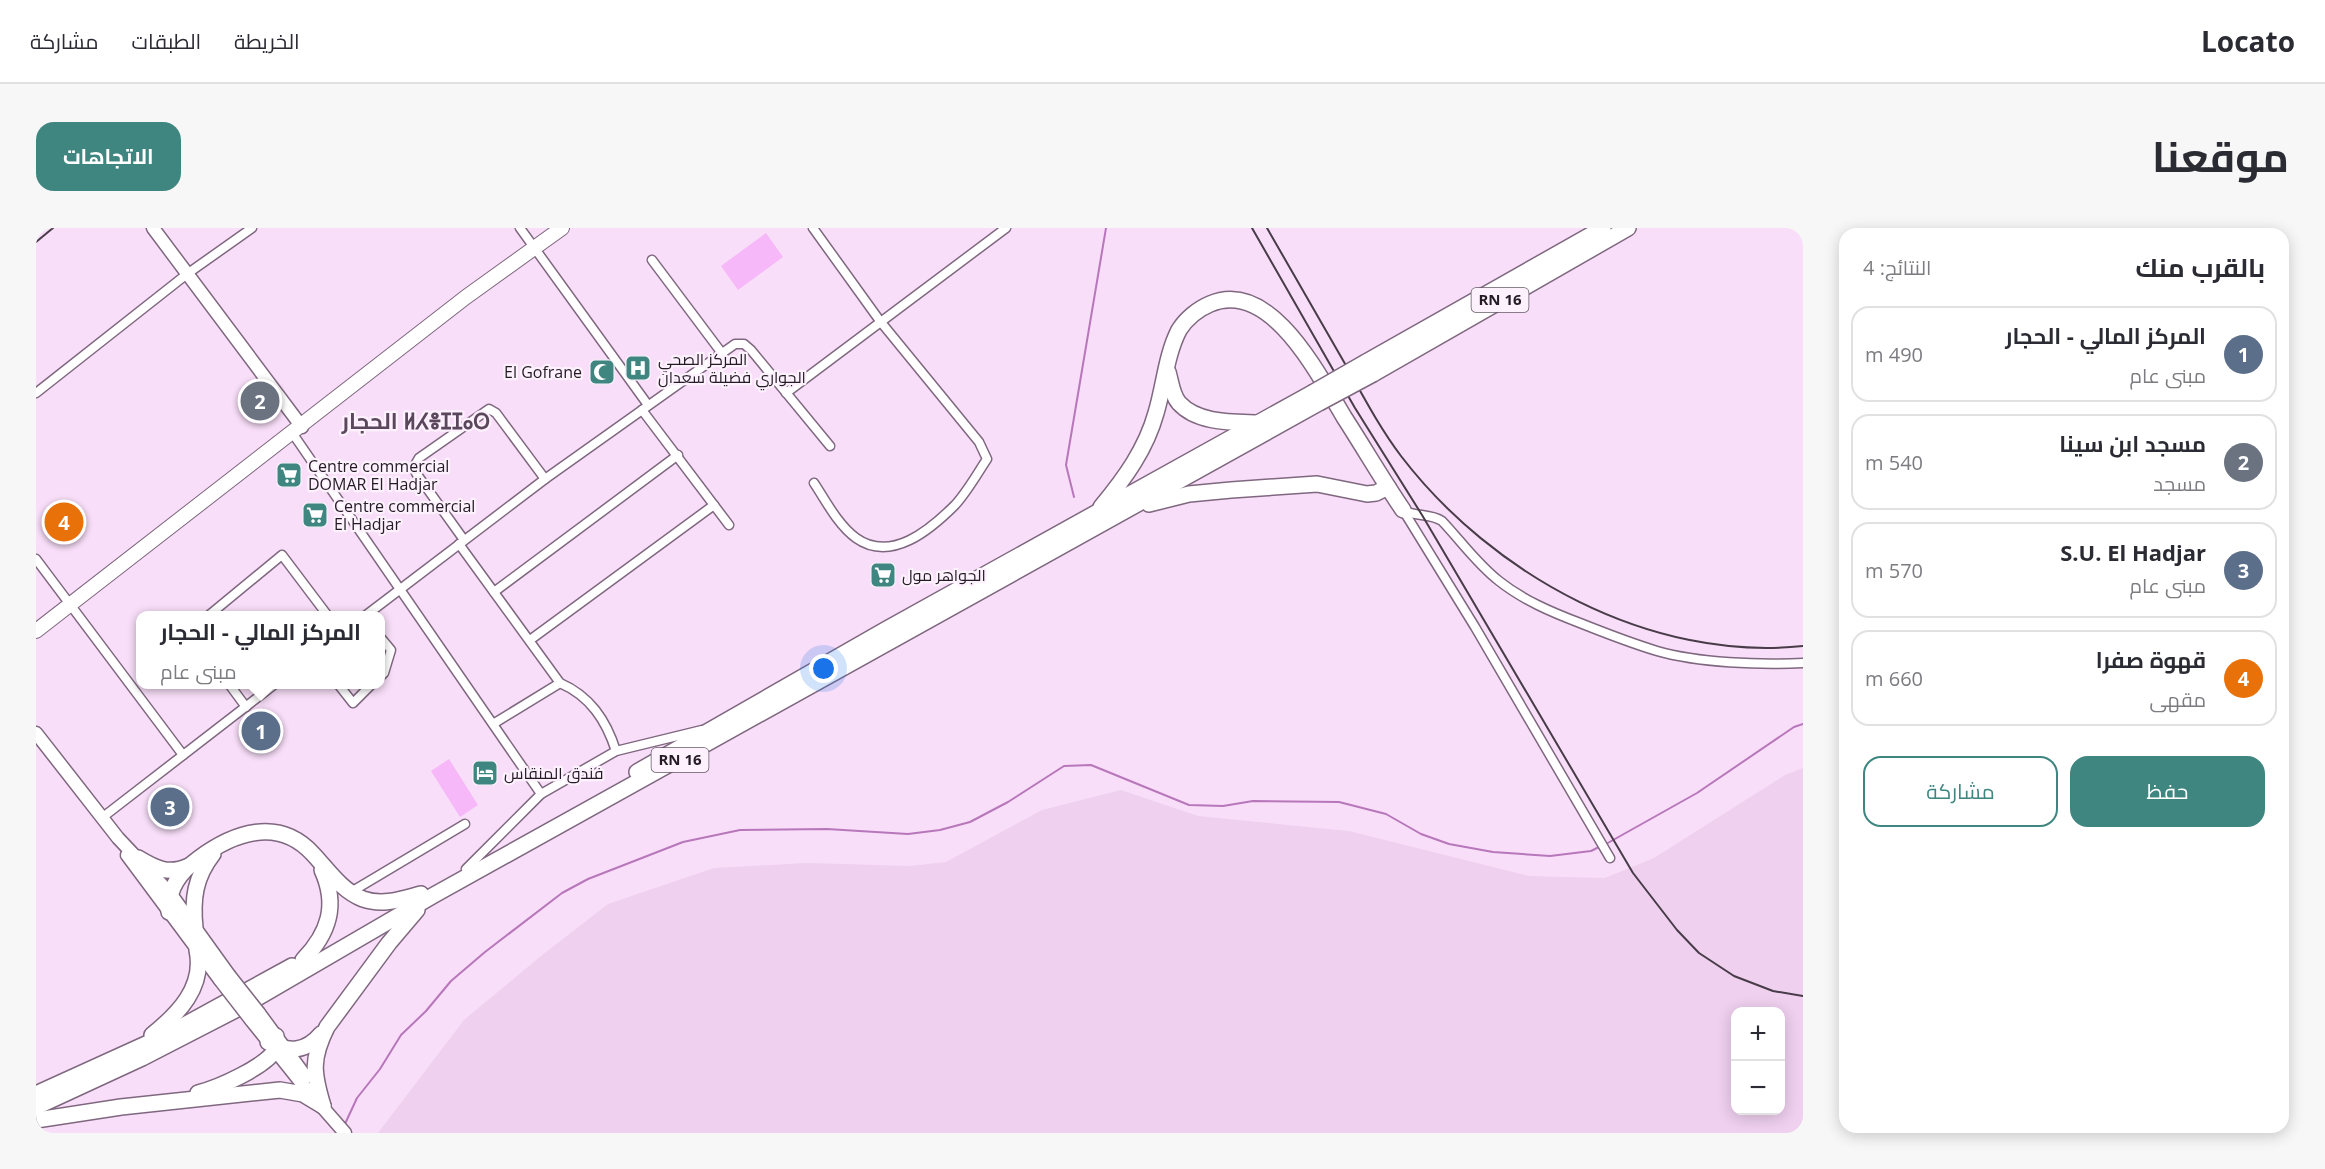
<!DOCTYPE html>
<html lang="ar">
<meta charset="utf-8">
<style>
:root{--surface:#fff;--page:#f7f7f7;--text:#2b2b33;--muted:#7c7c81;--line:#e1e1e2;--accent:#3f8681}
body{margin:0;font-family:"Open Sans",Cairo,"Noto Sans Tifinagh",sans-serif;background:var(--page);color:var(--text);direction:rtl}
.controls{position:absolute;right:18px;bottom:18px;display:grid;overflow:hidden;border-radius:12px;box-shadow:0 3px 15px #0003}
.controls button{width:54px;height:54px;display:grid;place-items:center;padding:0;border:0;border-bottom:2px solid var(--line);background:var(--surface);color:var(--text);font:30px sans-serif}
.you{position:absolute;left:788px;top:441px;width:21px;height:21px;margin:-15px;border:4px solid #fff;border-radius:50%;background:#1a73e8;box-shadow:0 0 0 9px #1a73e833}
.badge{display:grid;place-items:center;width:39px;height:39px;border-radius:50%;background:var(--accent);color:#fff;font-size:20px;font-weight:700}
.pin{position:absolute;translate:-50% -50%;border:3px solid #fff;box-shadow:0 2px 6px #0006}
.popup{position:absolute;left:100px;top:383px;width:249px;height:78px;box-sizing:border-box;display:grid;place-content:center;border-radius:12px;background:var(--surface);filter:drop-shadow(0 2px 4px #0005);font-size:20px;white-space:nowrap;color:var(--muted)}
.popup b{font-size:22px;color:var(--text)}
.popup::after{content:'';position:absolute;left:50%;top:100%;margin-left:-12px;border:12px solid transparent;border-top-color:var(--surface)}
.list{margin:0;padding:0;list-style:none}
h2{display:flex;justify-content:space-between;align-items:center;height:78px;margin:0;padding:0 24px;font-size:26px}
h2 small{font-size:20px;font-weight:400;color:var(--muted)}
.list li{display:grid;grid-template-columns:39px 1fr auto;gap:18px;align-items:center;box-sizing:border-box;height:96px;margin:0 12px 12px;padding:0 12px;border:2px solid var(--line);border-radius:18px}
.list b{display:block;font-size:22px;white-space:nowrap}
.list p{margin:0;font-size:20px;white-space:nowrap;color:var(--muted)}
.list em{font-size:20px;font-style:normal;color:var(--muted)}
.actions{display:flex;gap:12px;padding:18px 24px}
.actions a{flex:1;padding:14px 0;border:2px solid var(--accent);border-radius:18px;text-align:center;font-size:21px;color:var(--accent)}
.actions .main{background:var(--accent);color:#fff}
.map{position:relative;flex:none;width:1767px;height:905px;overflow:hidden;direction:ltr;border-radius:18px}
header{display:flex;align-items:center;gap:36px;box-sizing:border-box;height:84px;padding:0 30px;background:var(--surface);border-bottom:2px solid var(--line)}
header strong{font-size:28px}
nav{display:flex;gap:33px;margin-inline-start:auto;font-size:21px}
.intro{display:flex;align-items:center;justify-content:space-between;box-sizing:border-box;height:144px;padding:0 36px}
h1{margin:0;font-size:42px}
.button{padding:15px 27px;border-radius:18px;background:var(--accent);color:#fff;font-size:21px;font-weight:700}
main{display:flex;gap:36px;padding:0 36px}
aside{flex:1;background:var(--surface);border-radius:18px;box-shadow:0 3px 15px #0003}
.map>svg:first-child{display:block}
.built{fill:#efd0ef;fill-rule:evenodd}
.green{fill:#f6b8f8}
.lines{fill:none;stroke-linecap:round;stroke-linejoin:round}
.stream{stroke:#b777ba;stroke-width:2}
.street-casing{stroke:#7f687f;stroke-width:11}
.secondary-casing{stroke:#7f687f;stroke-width:15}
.primary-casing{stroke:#7f687f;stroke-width:16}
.highway-casing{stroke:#7f687f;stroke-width:18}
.street{stroke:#fff;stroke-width:8}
.secondary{stroke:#fff;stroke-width:12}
.primary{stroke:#fff;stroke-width:14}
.highway{stroke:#fff;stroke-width:15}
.rail{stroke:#483c49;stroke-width:2}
.secondary-bridge-casing{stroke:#7f687f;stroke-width:15;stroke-linecap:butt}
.highway-bridge-casing{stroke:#7f687f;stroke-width:18;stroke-linecap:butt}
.secondary-bridge{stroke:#fff;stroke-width:12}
.highway-bridge{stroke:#fff;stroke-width:15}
.labels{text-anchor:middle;stroke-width:4.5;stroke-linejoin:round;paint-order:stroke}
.shield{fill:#fcf1fc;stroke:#655b66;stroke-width:1.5}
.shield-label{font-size:15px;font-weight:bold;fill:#241b25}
.poi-label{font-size:16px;fill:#241b25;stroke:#fcf1fc;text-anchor:start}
.district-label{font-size:22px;font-weight:bold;fill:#5b475c;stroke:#fcf1fc}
</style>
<header>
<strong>Locato</strong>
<nav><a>الخريطة</a><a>الطبقات</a><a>مشاركة</a></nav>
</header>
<div class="intro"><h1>موقعنا</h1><a class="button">الاتجاهات</a></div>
<main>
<aside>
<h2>بالقرب منك<small>النتائج: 4</small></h2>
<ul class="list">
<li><span class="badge" style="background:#5c6f8a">1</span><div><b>المركز المالي - الحجار</b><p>مبنى عام</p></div><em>490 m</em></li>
<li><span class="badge" style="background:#6b7280">2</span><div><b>مسجد ابن سينا</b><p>مسجد</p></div><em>540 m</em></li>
<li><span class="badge" style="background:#5c6f8a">3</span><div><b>S.U. El Hadjar</b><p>مبنى عام</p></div><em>570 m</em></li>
<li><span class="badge" style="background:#e8710a">4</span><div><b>قهوة صفرا</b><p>مقهى</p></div><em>660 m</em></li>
</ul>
<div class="actions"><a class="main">حفظ</a><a>مشاركة</a></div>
</aside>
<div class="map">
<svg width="1767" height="905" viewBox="0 0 1767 905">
<rect width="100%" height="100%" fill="#f8def8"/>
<path class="built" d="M1767 540V905H342L428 792 505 728 572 676 678 640 771 635 874 638 910 634 1006 582 1085 562 1162 588 1313 603 1493 648 1569 650 1618 630 1749 547ZM1700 784H1744V882H1700Z"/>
<g class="green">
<path d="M730 5 747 29 702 62 685 38Z"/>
<path d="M413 531 442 577 424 589 395 543Z"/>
</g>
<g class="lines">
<g class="stream">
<path d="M1038 269 1030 237 1070 0"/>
<path d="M1570 616 1661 565 1758 499 1767 496"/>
<path d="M308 898 321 870 344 841 365 807 390 783 415 753 449 724 526 665 552 651 647 614 704 602 791 601 872 606 904 602 934 594 972 574 1028 538 1055 537 1153 577 1187 578 1217 573 1303 574 1350 586 1385 606 1413 616 1457 624 1514 628 1555 623 1565 618"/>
</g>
<g class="street-casing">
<g id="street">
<path d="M484 0 612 177"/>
<path d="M777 0 844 93 943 214 951 231C941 246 931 264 919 277 894 302 855 335 820 310 802 297 790 273 778 255"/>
<path d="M616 32 685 124"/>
<path d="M0 165 151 46 216 0"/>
<path d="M750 165 970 0"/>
<path d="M606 182 693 297"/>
<path d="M257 206 505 566"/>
<path d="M1367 282C1379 289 1394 285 1406 293 1425 313 1441 336 1463 353 1487 372 1515 384 1544 395 1569 405 1595 415 1621 423 1663 435 1723 437 1767 435"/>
<path d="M1367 282 1439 399 1574 630"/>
<path d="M428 312 380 245 379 237 383 230 453 181 460 185 509 251"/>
<path d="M423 316 524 455C554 468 570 492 580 523"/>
<path d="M0 331 147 527"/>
<path d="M458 364 642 227"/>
<path d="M172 388 246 327 292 388"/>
<path d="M329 388 509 251 699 116H708L715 122 794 218"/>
<path d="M345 410 355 422 348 445 345 448"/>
<path d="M494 412 678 277"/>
<path d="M193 456 210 479"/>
<path d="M302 456 317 475 336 456"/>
<path d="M457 496 524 455"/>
<path d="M67 589 239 456"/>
<path d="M430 641 505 566 580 523 666 502"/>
<path d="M315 664 429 596"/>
</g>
</g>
<g class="secondary-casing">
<g id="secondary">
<path d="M117 0 266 199"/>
<path d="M0 505 82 610 134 665 193 747"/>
<path d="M91 627 184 752"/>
<path d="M223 785 270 849"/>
<path d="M215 792 267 857 309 905"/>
</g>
</g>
<g class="primary-casing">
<path id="primary" d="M0 403 430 69 526 0"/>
</g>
<g class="highway-casing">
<g id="highway">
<path d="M1330 134 1567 0"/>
<path d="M1132 144C1135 154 1136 167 1143 175 1162 196 1198 194 1223 195"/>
<path d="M1337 146 1592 0"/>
<path d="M1113 276 1153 266 1195 262 1281 256 1331 266 1340 265 1352 259"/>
<path d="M1065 279C1089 250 1110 221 1120 185 1128 159 1130 127 1143 102 1150 91 1162 81 1174 76 1235 50 1283 148 1308 189 1328 220 1346 251 1367 282"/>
<path d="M601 544 849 402 1276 165"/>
<path d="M102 630C120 641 133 647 153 638"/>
<path d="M133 684C131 661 144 644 162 631 197 605 242 588 277 626 292 642 306 663 327 671 347 678 366 671 385 666"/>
<path d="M159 700C156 671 159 649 177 626"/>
<path d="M267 732C293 705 302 677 286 642"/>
<path d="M116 807C142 786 169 759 161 722"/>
<path d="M232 814C253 825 270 824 285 806"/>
<path d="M162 865C182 860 230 839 241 820L240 808"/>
<path d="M0 866 132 806 256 738"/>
<path d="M287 878C277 845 275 831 291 799L353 715 381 682"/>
<path d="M0 879 106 830 209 777 398 667 1283 175"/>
<path d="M0 892 85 879 244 862 267 866 287 878"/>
</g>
</g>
<use href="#street" class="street"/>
<use href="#secondary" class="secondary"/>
<use href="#primary" class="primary"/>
<use href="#highway" class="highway"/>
<g class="rail">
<path d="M1216 0 1319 180 1386 287 1597 645 1641 702 1663 725 1698 748 1737 763 1767 768"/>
<path d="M1231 0C1257 45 1283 90 1308 134 1326 166 1343 199 1365 228 1456 347 1614 434 1767 418"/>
<path d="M0 14 17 0"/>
</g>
<g class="secondary-bridge-casing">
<g id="secondary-bridge">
<path d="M193 747 223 785"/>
<path d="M184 752 215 792"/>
</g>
</g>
<g class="highway-bridge-casing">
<g id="highway-bridge">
<path d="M1276 165 1330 134"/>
<path d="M1283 175 1337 146"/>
</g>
</g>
<use href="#secondary-bridge" class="secondary-bridge"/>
<use href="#highway-bridge" class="highway-bridge"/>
</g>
<defs>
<g id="hospital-square" transform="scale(1.35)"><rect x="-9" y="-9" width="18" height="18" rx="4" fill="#3f8681" stroke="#fcf1fc"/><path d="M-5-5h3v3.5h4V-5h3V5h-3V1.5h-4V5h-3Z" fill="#fff"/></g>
<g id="mosque-square" transform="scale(1.35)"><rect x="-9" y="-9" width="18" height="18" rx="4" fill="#3f8681" stroke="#fcf1fc"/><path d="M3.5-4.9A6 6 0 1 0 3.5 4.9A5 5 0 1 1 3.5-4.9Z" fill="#fff"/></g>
<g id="supermarket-square" transform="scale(1.35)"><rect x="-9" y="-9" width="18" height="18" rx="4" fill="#3f8681" stroke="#fcf1fc"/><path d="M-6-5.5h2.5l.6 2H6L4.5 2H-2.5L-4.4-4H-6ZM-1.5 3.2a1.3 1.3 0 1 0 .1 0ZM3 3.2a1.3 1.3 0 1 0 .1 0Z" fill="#fff"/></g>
<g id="hotel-square" transform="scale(1.35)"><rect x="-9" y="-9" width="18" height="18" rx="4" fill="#3f8681" stroke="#fcf1fc"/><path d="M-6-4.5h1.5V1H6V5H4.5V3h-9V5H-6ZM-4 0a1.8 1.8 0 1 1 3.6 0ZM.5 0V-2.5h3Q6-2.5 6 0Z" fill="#fff"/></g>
</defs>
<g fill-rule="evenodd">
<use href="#hospital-square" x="602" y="140"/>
<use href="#mosque-square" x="566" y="144"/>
<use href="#supermarket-square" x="253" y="247"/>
<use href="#supermarket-square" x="279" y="287"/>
<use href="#supermarket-square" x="847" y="347"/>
<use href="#hotel-square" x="449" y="545"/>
</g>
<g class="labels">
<g class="shield">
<rect x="1435.5" y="60" width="57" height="24" rx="4.5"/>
<rect x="615.5" y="520" width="57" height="24" rx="4.5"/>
</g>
<g class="shield-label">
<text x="1464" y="77">RN 16</text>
<text x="644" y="537">RN 16</text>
</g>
<g class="poi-label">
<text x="622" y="137">المركز الصحي<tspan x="622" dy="18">الجواري فضيلة سعدان</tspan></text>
<text x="546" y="150" text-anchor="end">El Gofrane</text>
<text x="272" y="244">Centre commercial<tspan x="272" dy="18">DOMAR El Hadjar</tspan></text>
<text x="298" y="284">Centre commercial<tspan x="298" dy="18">El Hadjar</tspan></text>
<text x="866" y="353">الجواهر مول</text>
<text x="468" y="551">فندق المنقاس</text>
</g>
<g class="district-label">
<text x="380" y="201">الحجار ⵍⵃⴻⵊⵊⴰⵔ</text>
</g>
</g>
</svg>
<div class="controls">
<button>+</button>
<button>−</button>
</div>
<div class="you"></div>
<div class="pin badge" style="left:225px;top:503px;background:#5c6f8a">1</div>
<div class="popup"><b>المركز المالي - الحجار</b>مبنى عام</div>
<div class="pin badge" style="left:224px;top:173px;background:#6b7280">2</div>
<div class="pin badge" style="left:134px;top:579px;background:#5c6f8a">3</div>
<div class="pin badge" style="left:28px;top:294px;background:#e8710a">4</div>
</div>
</main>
